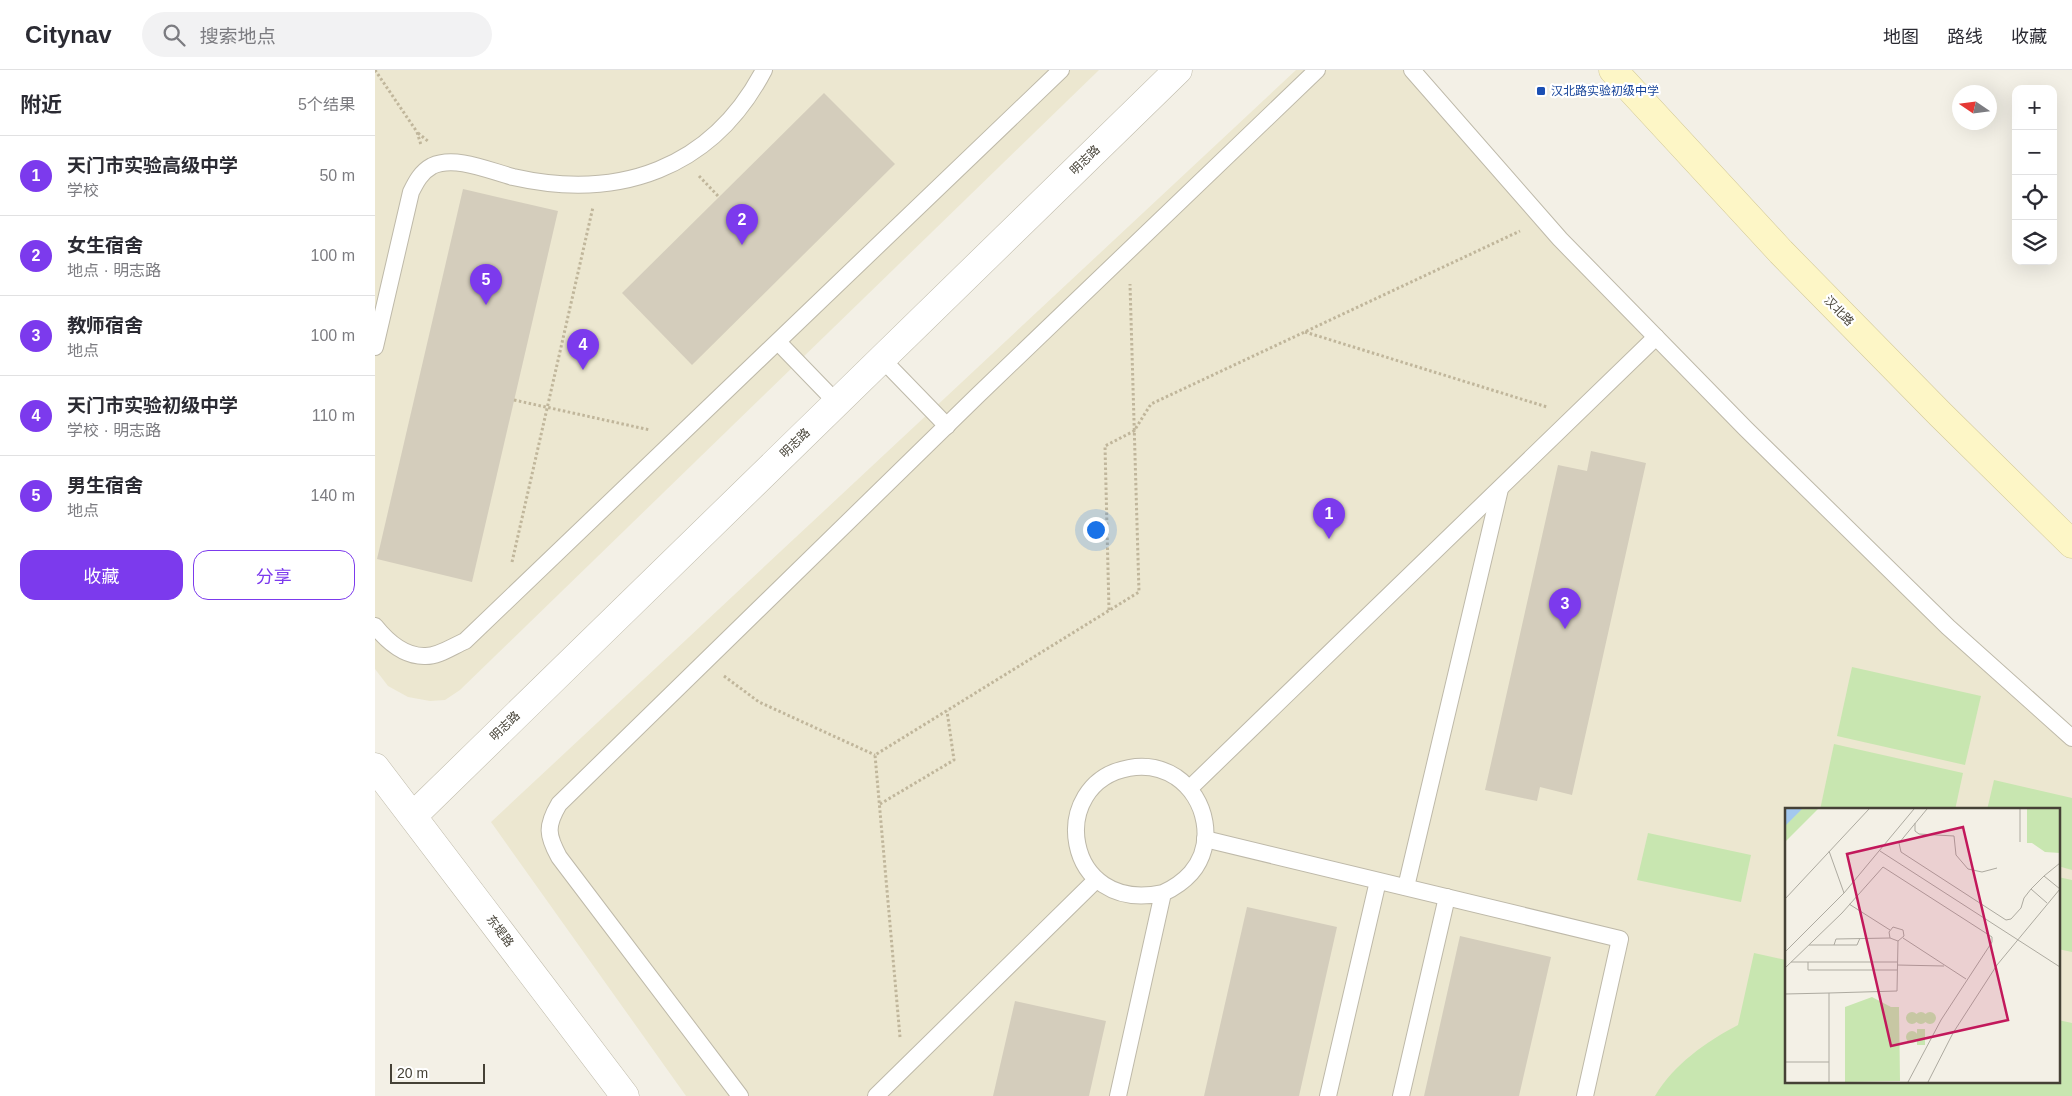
<!DOCTYPE html>
<html lang="zh">
<meta charset="utf-8">
<style>
:root{--surface:#fff;--page:#f2f2f3;--text:#2b2b33;--muted:#7c7c81;--line:#e1e1e2;--accent:#7c3aed}
body{margin:0;font-family:Arial,"Noto Sans SC",sans-serif;background:var(--page);color:var(--text)}
.controls{position:absolute;right:15px;top:15px;display:grid;overflow:hidden;border-radius:10px;box-shadow:0 5px 20px #0002}
.controls button{width:45px;height:45px;display:grid;place-items:center;padding:0;border:0;border-bottom:1px solid var(--line);background:var(--surface);color:var(--text);font:25px sans-serif}
.compass{position:absolute;left:1577px;top:15px;width:45px;height:45px;border-radius:50%;background:var(--surface);box-shadow:0 5px 20px #0002;rotate:283deg}
.scale{position:absolute;left:15px;bottom:12px;width:95px;box-sizing:border-box;padding-left:5px;border:2px solid #454136;border-top:0;font-size:14px;line-height:18px;white-space:nowrap;color:#454136;-webkit-text-stroke:4px #fff;paint-order:stroke}
.you{position:absolute;left:720px;top:459px;width:18px;height:18px;margin:-12px;border:4px solid #fff;border-radius:50%;background:#1a73e8;box-shadow:0 0 0 8px #1a73e833}
.badge{display:grid;place-items:center;width:32px;height:32px;border-radius:50%;background:var(--accent);color:#fff;font-size:16px;font-weight:700}
.pin{position:absolute;translate:-50% -41px;filter:drop-shadow(0 1px 2px #0008)}
.pin::after{content:'';position:absolute;top:26px;width:18px;height:15px;background:inherit;clip-path:polygon(0 0,100% 0,50% 100%)}
.list{margin:0;padding:0;list-style:none}
h2{display:flex;justify-content:space-between;align-items:center;height:65px;margin:0;padding:0 20px;font-size:21px}
h2 small{font-size:16px;font-weight:400;color:var(--muted)}
.list li{display:grid;grid-template-columns:32px 1fr auto;gap:15px;align-items:center;box-sizing:border-box;height:80px;padding:0 20px;border-top:1px solid var(--line)}
.list b{display:block;font-size:19px;white-space:nowrap}
.list p{margin:0;font-size:16px;white-space:nowrap;color:var(--muted)}
.list em{font-size:16px;font-style:normal;color:var(--muted)}
.actions{display:flex;gap:10px;padding:15px 20px}
.actions a{flex:1;padding:11px 0;border:1px solid var(--accent);border-radius:15px;text-align:center;font-size:18px;color:var(--accent)}
.actions .main{background:var(--accent);color:#fff}
.icon{flex:none;width:28px;height:28px;fill:none;stroke:currentColor;stroke-width:2;stroke-linecap:round;stroke-linejoin:round}
.map{position:relative;flex:none;width:1697px;height:1026px;overflow:hidden}
header{display:flex;align-items:center;gap:30px;box-sizing:border-box;height:70px;padding:0 25px;background:var(--surface);border-bottom:1px solid var(--line)}
header strong{font-size:24px}
nav{display:flex;gap:28px;margin-inline-start:auto;font-size:18px}
.search{width:350px;height:45px;background:var(--page);display:flex;align-items:center;gap:12px;box-sizing:border-box;padding:0 18px;border-radius:28px;color:var(--muted);font-size:19px}
main{display:flex}
aside{flex:1;background:var(--surface)}
.map>svg:first-child{display:block}
.education{fill:#ece7d0;fill-rule:evenodd}
.garden{fill:#c8e6b0}
.building{fill:#d4cdbc}
.lines{fill:none;stroke-linecap:round;stroke-linejoin:round}
.lane-casing{stroke:#beb9a9;stroke-width:18}
.street-casing{stroke:#beb9a9;stroke-width:29}
.secondary-casing{stroke:#d2c897;stroke-width:29}
.path{stroke:#c0b69b;stroke-width:3;stroke-dasharray:2.5 2.5;stroke-linecap:butt}
.lane{stroke:#fff;stroke-width:16}
.street{stroke:#fff;stroke-width:28}
.secondary{stroke:#fdf6c6;stroke-width:28}
.transit-dot{fill:#1a4fb4;stroke:#fff;stroke-width:2}
.labels{text-anchor:middle;stroke-width:4.5;stroke-linejoin:round;paint-order:stroke}
.transit-label{font-size:12px;fill:#164399;stroke:#fff;text-anchor:start}
.street-label{font-size:12px;fill:#454136;stroke:#fff}
.inset-road{fill:none;stroke:#adaaa0;stroke-width:1}
.view{fill:#c2185b;fill-opacity:0.15;stroke:#c2185b;stroke-width:2.5}
.inset-edge{fill:none;stroke:#454136;stroke-width:2.5}
</style>
<header>
<strong>Citynav</strong>
<div class="search"><svg class="icon" aria-label="search" viewBox="0 0 24 24"><circle cx="10" cy="10" r="6"/><path d="M15 15l6 6"/></svg>搜索地点</div>
<nav><a>地图</a><a>路线</a><a>收藏</a></nav>
</header>
<main>
<aside>
<h2>附近<small>5个结果</small></h2>
<ul class="list">
<li><span class="badge">1</span><div><b>天门市实验高级中学</b><p>学校</p></div><em>50 m</em></li>
<li><span class="badge">2</span><div><b>女生宿舍</b><p>地点 · 明志路</p></div><em>100 m</em></li>
<li><span class="badge">3</span><div><b>教师宿舍</b><p>地点</p></div><em>100 m</em></li>
<li><span class="badge">4</span><div><b>天门市实验初级中学</b><p>学校 · 明志路</p></div><em>110 m</em></li>
<li><span class="badge">5</span><div><b>男生宿舍</b><p>地点</p></div><em>140 m</em></li>
</ul>
<div class="actions"><a class="main">收藏</a><a>分享</a></div>
</aside>
<div class="map">
<svg width="1697" height="1026" viewBox="0 0 1697 1026">
<rect width="100%" height="100%" fill="#f3f0e6"/>
<g class="education">
<path d="M0 0H724L85 620 70 630 55 631 33 627 13 616 0 599Z"/>
<path d="M921 0H1044L1161 135 1367 349 1613 590 1697 662V1026H311L116 752ZM1411 740H1683V1012H1411Z"/>
</g>
<g class="garden">
<path d="M1477 597 1606 626 1590 695 1462 666Z"/>
<path d="M1459 674 1588 703 1580 740H1445Z"/>
<path d="M1619 710 1697 728V800L1683 796V740H1612Z"/>
<path d="M1273 763 1376 785 1366 832 1262 810Z"/>
<path d="M1683 807 1697 810V882L1683 879Z"/>
<path d="M1379 883 1411 890V1012H1683V950L1697 953V1026H1280C1299 994 1331 972 1363 955Z"/>
</g>
<g class="building">
<path d="M449 23 520 94 317 295 247 223Z"/>
<path d="M88 119 183 141 97 512 2 489Z"/>
<path d="M1216 381 1271 393 1197 725 1165 717 1162 731 1110 720 1183 395 1212 401Z"/>
<path d="M872 837 962 857 924 1026H829Z"/>
<path d="M1085 866 1176 887 1144 1026H1049Z"/>
<path d="M640 931 731 951 714 1026H618Z"/>
</g>
<g class="lines">
<g class="lane-casing">
<g id="lane">
<path d="M1037 0 1185 169 1371 359 1573 557 1697 668"/>
<path d="M403 272 462 333"/>
<path d="M0 277 36 122C41 112 46 102 57 96 80 85 115 101 138 107 244 131 337 99 389 0"/>
<path d="M507 289 572 356"/>
<path d="M0 556C12 571 29 586 49 586 63 587 78 576 90 571L686 0"/>
<path d="M815 718 1281 267"/>
<path d="M830 769 1245 869 1210 1026"/>
<path d="M1031 817 1125 419"/>
<path d="M365 1026 184 787C172 765 171 756 184 734L603 325 942 0"/>
<path d="M501 1026 721 810"/>
<path d="M743 1026 788 823C799 818 808 812 816 803 841 774 832 728 801 707 787 698 770 695 754 698 671 713 688 845 788 823"/>
<path d="M953 1026 1003 811"/>
<path d="M1026 1026 1072 827"/>
</g>
</g>
<g class="street-casing">
<g id="street">
<path d="M0 697 250 1026"/>
<path d="M38 746 803 0"/>
</g>
</g>
<g class="secondary-casing">
<path id="secondary" d="M1238 0 1406 182 1565 344 1697 474"/>
</g>
<g class="path">
<path d="M0 0 42 62 46 75"/>
<path d="M43 63 54 72"/>
<path d="M324 106 344 127"/>
<path d="M930 262 1172 337"/>
<path d="M139 330 275 360"/>
<path d="M137 492 218 137"/>
<path d="M734 540 730 376 759 361 776 334 1145 161"/>
<path d="M349 606 384 632 500 685"/>
<path d="M505 734 579 690 572 641"/>
<path d="M525 967 500 685 764 522 755 214"/>
</g>
<use href="#lane" class="lane"/>
<use href="#street" class="street"/>
<use href="#secondary" class="secondary"/>
</g>
<rect class="transit-dot" x="1161" y="16" width="10" height="10" rx="2.5"/>
<g class="labels">
<g class="transit-label">
<text x="1176" y="25">汉北路实验初级中学</text>
</g>
<g class="street-label">
<text transform="translate(710 90) rotate(-44)" y="4">明志路</text>
<text transform="translate(1464 241) rotate(46)" y="4">汉北路</text>
<text transform="translate(420 373) rotate(-44)" y="4">明志路</text>
<text transform="translate(130 656) rotate(-44)" y="4">明志路</text>
<text transform="translate(125 861) rotate(53)" y="4">东堤路</text>
</g>
</g>
<g transform="translate(1410 738)">
<rect width="275" height="275" fill="#f3f0e6"/>
<path d="M0 1H33L0 34Z" fill="#c8e6b0"/>
<path d="M242 1H275V45L260 44 247 35H242ZM87 189 106 199H114L115 273 60 274V199ZM121 210a6 6 0 1 1 12 0a6 6 0 1 1-12 0ZM130 210a6 6 0 1 1 12 0a6 6 0 1 1-12 0ZM139 210a6 6 0 1 1 12 0a6 6 0 1 1-12 0ZM132 221H140V237H132ZM121 229a6 6 0 1 1 12 0a6 6 0 1 1-12 0Z" fill="#c8e6b0"/>
<path d="M0 1H17L0 18Z" fill="#a3c8ef"/>
<path class="inset-road" d="M142 1 114 35 116 44 221 112 226 111 236 100 239 90 246 81M235 1V34M130 15V23L134 26 169 28 171 47 183 61 197 64 212 60M44 43 59 85M95 43 275 159M259 68 275 55M0 91 84 1M262 95 246 81 259 68 275 81M64 96 105 122M75 130 72 137H49L51 131 105 130 113 133 119 128 118 122 108 119 104 124 105 130M118 130 181 171M24 137H49M0 144 59 85 129 1M6 154H112M23 154V162H112M112 157 159 158M0 160 57 105 98 59 207 129V134L156 212 123 274M0 186 44 185M0 254H44M44 274V185L112 183 113 133M143 274 168 225 212 157 275 81"/>
<path class="view" d="M178 19 223 212 106 238 62 46Z"/>
<rect width="275" height="275" class="inset-edge"/>
</g>
</svg>
<div class="controls">
<button>+</button>
<button>−</button>
<button><svg class="icon" aria-label="locate" viewBox="0 0 24 24"><circle cx="12" cy="12" r="6"/><path d="M12 2v4M12 18v4M2 12h4M18 12h4"/></svg></button>
<button><svg class="icon" aria-label="layers" viewBox="0 0 24 24"><path d="M12 4l9 5-9 5-9-5zM3 14l9 5 9-5"/></svg></button>
</div>
<svg class="compass" viewBox="-18 -18 36 36"><path d="M0-13l5 13h-10z" fill="#e53935"/><path d="M0 13l5-13h-10z" fill="#7c7c81"/></svg>
<div class="scale">20 m</div>
<div class="you"></div>
<div class="pin badge" style="left:954px;top:469px">1</div>
<div class="pin badge" style="left:367px;top:175px">2</div>
<div class="pin badge" style="left:1190px;top:559px">3</div>
<div class="pin badge" style="left:208px;top:300px">4</div>
<div class="pin badge" style="left:111px;top:235px">5</div>
</div>
</main>
